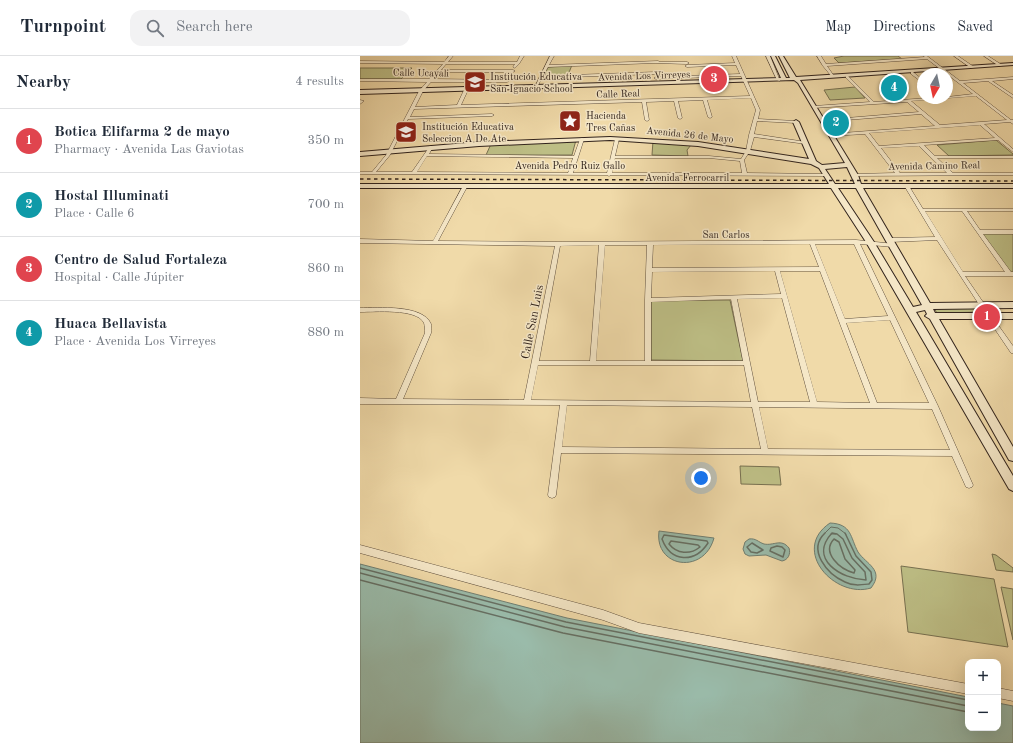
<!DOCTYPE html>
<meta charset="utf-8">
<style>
:root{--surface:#fff;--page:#f2f2f3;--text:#1f2937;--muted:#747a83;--line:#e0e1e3;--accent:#8f2418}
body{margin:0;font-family:"Old Standard TT",serif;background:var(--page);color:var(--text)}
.controls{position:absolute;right:12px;bottom:12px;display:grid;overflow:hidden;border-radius:8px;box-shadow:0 4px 16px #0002}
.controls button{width:36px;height:36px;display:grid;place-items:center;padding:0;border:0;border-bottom:1px solid var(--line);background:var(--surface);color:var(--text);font:20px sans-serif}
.compass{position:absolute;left:557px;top:12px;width:36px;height:36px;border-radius:50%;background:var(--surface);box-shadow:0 4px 16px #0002;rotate:189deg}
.you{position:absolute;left:341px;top:422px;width:14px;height:14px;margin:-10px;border:3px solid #fff;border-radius:50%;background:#1a73e8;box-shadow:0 0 0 6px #1a73e833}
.badge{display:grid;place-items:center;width:26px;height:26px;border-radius:50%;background:var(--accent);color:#fff;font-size:13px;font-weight:700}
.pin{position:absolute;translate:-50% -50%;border:2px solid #fff;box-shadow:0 1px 4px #0006}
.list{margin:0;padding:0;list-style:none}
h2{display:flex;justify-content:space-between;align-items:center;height:52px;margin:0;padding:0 16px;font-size:17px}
h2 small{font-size:13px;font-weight:400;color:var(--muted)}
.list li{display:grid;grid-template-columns:26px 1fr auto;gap:12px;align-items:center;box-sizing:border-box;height:64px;padding:0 16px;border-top:1px solid var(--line)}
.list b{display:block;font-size:15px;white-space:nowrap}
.list p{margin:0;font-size:13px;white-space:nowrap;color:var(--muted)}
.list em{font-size:13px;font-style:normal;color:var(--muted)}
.icon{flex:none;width:22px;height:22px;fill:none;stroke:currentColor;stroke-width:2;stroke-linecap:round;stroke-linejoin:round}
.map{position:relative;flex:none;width:653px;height:687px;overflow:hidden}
header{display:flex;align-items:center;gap:24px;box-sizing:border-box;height:56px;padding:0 20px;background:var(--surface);border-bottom:1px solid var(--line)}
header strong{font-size:19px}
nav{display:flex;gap:22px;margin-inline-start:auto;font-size:14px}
.search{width:280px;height:36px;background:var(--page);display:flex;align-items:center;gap:10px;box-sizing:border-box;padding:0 14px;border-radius:12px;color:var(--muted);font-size:15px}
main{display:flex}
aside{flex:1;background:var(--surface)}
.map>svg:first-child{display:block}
.green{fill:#bdbe85;stroke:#777050}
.water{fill:#9abbaa;stroke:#707e71}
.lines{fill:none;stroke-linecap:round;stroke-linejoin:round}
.shore-far1{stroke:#666f63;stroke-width:1}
.shore{stroke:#666f63;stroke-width:1.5}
.street-casing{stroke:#61513f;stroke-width:1}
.secondary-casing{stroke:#31231c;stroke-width:2}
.street{fill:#f5e7c7;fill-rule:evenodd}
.secondary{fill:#f5e7c7;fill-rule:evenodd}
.rail{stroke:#31231c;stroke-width:1.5;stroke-dasharray:3.5 3.5;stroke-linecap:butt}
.labels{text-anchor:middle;stroke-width:3;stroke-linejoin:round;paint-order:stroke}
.far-street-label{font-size:10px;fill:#31231c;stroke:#f5e7c7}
.far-poi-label{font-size:10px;fill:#31231c;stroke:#f5e7c7;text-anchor:start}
.street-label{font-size:12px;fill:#31231c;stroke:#f5e7c7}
</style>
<header>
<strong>Turnpoint</strong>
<div class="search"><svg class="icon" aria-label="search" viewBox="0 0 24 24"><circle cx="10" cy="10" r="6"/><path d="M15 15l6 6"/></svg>Search here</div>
<nav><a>Map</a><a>Directions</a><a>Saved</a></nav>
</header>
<main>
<aside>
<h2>Nearby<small>4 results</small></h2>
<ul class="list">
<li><span class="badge" style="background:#e0444e">1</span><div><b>Botica Elifarma 2 de mayo</b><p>Pharmacy · Avenida Las Gaviotas</p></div><em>350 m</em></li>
<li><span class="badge" style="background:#0f9aa8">2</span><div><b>Hostal Illuminati</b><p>Place · Calle 6</p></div><em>700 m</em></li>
<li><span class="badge" style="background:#e0444e">3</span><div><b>Centro de Salud Fortaleza</b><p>Hospital · Calle Júpiter</p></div><em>860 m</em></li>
<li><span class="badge" style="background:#0f9aa8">4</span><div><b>Huaca Bellavista</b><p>Place · Avenida Los Virreyes</p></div><em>880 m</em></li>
</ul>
</aside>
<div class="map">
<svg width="653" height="687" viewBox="0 0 653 687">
<rect width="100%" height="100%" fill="#f0daa9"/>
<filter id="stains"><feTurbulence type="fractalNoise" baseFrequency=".005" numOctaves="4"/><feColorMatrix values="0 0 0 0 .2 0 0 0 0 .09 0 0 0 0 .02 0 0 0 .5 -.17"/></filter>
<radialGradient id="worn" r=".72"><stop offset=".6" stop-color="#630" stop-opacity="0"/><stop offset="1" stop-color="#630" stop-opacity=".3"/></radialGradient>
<g class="green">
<path d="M484 0H538L542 3 479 7 474 2Z"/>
<path d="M212 9 208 19 184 20 188 11Z"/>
<path d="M0 12H52L41 23H0Z"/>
<path d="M495 31 505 42 470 44 464 34Z"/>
<path d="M216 84 212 99H126L131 88Z"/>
<path d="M636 84 653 98V99L589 100 577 89Z"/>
<path d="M293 85 331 89 327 94 328 100 292 99Z"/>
<path d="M624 177H653V217L650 216 622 178Z"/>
<path d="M370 244 383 305 291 304V245Z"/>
<path d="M620 251 623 256 577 257 574 252Z"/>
<path d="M380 410 419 411 421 429 381 428Z"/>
<path d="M632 498 636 499 653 512V516L636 514Z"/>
<path d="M541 510 634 523 648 591 548 576Z"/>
<path d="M641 531 653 533V584Z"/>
</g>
<g class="water">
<path d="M470 467C492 468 490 481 498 496 506 508 525 514 511 532 475 543 430 494 470 467Z"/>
<path d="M299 475 354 482C344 519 294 512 299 475Z"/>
<path d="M389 483C396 482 398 486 404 488 414 490 421 482 429 492 431 498 428 504 422 505L406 499 389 500 385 498 383 493 385 486Z"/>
<path d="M0 508 207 562 608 641V672H638V647L653 650V687H0Z"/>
</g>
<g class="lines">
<g class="shore-far1">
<path d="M464 478 471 471 478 472 486 478"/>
<path d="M471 478H476"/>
</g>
<g class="shore">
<path d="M465 477C447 494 467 518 485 526 493 530 500 529 509 528L512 524 511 516 496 500 485 477"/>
<path d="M472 477 477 478 483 483 492 502 505 516 506 524C481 523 448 503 472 477Z"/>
<path d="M304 479 347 485 348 487C335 507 311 507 302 483Z"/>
<path d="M474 483 479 486 485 503 495 514 494 517C480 513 461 497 474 483Z"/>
<path d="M311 485 338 489 340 491C330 499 317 498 309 488Z"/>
<path d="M392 487 403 494 397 497 391 496 387 491Z"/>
<path d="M417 490 422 491 425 494 423 501 410 495 411 492Z"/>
<path d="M0 512 206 566 608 644"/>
<path d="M0 517 205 571 608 650"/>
<path d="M0 524 203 577 608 656"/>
</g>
<g class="street-casing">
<g id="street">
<path d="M89 0H93L88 6H157L160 0H164L159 8 155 12 153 11 155 8H86L81 14H153L155 15 153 16H79L73 23 147 24 149 25 147 26H71L63 35 55 51 97 49 104 34 106 33 108 34 101 49 390 40 381 20 296 23 294 22 296 21 380 18 376 9 327 11 325 10 327 9 375 7 372 0H376L400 54 398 63 436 65 438 66 436 67 397 65 394 78 446 86 448 87 446 88 394 81 390 95 384 104 387 117 467 118 469 119 467 120 251 119 249 120 247 119 0 118V116H12L26 99 59 35 67 26 0 25V23H69L83 8 0 7V5L84 6ZM391 42 396 54 389 79 386 95 381 103 349 100H255L259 83 257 82 255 83 247 117H213L224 83 222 82 220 83 214 100 69 98 73 91 71 90H70L52 116H16L30 99 48 63 132 60 134 59 132 58 50 61 54 53 282 46 285 64 287 65 289 64 286 46 314 45 318 62 320 63 322 62 318 45 343 44 348 61 350 62 352 61 347 44ZM67 100 213 102 208 117 57 116ZM255 102H349L380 105 382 117H252Z"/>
<path d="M190 0H194L189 9 298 5 300 6H327L329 7 327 8 295 7 188 11 183 20 296 16 298 17 296 18 182 22 176 33H174Z"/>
<path d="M406 0H410L420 25 417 24Z"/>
<path d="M457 0H461L466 8 565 1 563 0H567L600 25 653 21V23L632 25 653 39V42L628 25 603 27 651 64H653V68L650 66 624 68 653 93V96L638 84 564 89 575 100H653V102H577L593 117H653V119L493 120V119L495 118 535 117 505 78 470 80 468 79 469 78 575 70 561 58 461 66V64H462L559 56 547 46 453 52V50H454L510 46 486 22V20H488L514 46 568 42H587V41L613 38 567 3 467 10 474 20 472 21 463 10ZM616 40 647 64 580 69 551 45ZM620 69 635 82 519 90 509 77ZM559 90 587 117H540L521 92Z"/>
<path d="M594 0H598L614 11 611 12Z"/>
<path d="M624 0H628L642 9 639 10Z"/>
<path d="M551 16H553L563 24V27L551 18Z"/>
<path d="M0 44 4 45 0 48Z"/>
<path d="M103 130 107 131 78 185 198 186 496 184 535 188V190L533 191 500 188 578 350 613 429 612 431 609 432 606 431 592 400 201 397 196 439 195 441 192 442 189 441 188 439 200 349 0 348V342L36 343 65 277C65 274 65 270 64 267 57 252 14 256 0 256V252C17 252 63 248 71 268 71 270 71 274 71 277L43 343 164 344 195 190 0 187V183L73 185ZM450 188 459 211 292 212 293 189ZM455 188H494L528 260 485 263ZM239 189 230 305H179L200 190ZM245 189H287L285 244V305H236ZM415 215 421 238 291 242 292 216ZM420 215H460L510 347 457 346ZM422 242 450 346H398L377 243ZM371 243 383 305H291V246ZM530 264 569 347H517L486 267ZM178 309H384L391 346 171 344ZM207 349 392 351 401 393 202 391ZM399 351 572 353 590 394 408 393Z"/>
<path d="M545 130H549L563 153H653V155H607L620 174H653V178H623L651 216H653V220H605L625 249 624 250H620L577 184 530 186 527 184 530 182 575 181 545 131ZM565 155H602L645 216H603Z"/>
<path d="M629 258 631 259 653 290V297H651L626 260Z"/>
<path d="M0 489 243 554 279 567 608 628V638L279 577 243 564 0 497Z"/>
<path d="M638 632 653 635V645L638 642Z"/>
</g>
</g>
<g class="secondary-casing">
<path id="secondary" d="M411 0H415L426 22H430L419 0H423L436 21 653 7V9L440 24 498 119 501 128H653V132H503L570 247 653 246V252L573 253 575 257H653V263H579L653 391V405L649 404 570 263 565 260 567 258 565 254 556 256 653 420V435L649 433 506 186 471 132H0V128H469L459 112 451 108 338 90 250 84 119 90 0 100V96L119 86 250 81 338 86 449 103 433 66 436 64 439 66 456 105 462 109 485 107 438 27 434 24 0 38V34L421 22ZM487 111 495 128H475L465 113ZM478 132H496L562 249 553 251 514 186Z"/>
</g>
<use href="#street" class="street"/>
<use href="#secondary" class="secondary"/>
<path class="rail" d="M0 123 653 125"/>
</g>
<defs>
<g id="school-square" transform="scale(1.15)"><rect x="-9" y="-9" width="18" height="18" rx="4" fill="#8f2418" stroke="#f5e7c7"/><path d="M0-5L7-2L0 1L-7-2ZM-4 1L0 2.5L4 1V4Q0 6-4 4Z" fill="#fff"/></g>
<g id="sight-square" transform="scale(1.15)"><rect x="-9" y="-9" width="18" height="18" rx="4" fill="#8f2418" stroke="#f5e7c7"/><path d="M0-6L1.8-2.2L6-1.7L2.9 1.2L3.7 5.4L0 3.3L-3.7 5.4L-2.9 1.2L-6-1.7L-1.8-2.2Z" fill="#fff"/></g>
</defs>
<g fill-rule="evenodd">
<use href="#school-square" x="115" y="26"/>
<use href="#sight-square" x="210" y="65"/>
<use href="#school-square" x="46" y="76"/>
</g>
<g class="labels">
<g class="far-street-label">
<text transform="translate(61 16) rotate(1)" y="4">Calle Ucayali</text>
<text transform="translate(284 19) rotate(-2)" y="4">Avenida Los Virreyes</text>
<text transform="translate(258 37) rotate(-2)" y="4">Calle Real</text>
<text transform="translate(330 78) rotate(6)" y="4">Avenida 26 de Mayo</text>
<text x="210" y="113">Avenida Pedro Ruiz Gallo</text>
<text transform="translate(574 109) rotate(-1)" y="4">Avenida Camino Real</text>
<text x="327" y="125">Avenida Ferrocarril</text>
<text x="366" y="182">San Carlos</text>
</g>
<g class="far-poi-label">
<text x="130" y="24">Institución Educativa<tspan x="130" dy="12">San Ignacio School</tspan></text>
<text x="226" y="63">Hacienda<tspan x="226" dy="12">Tres Cañas</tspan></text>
<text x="62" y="74">Institución Educativa<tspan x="62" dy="12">Seleccion A De Ate</tspan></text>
</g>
<g class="street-label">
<text transform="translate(172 266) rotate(-79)" y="4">Calle San Luis</text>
</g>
</g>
<rect width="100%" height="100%" filter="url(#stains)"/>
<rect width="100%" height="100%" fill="url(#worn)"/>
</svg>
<div class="controls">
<button>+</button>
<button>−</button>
</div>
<svg class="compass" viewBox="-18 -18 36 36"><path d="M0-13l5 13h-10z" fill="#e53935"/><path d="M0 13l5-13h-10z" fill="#747a83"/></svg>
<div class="you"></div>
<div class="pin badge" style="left:627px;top:261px;background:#e0444e">1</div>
<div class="pin badge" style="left:476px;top:67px;background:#0f9aa8">2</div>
<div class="pin badge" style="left:354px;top:23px;background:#e0444e">3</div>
<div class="pin badge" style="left:534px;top:32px;background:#0f9aa8">4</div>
</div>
</main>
